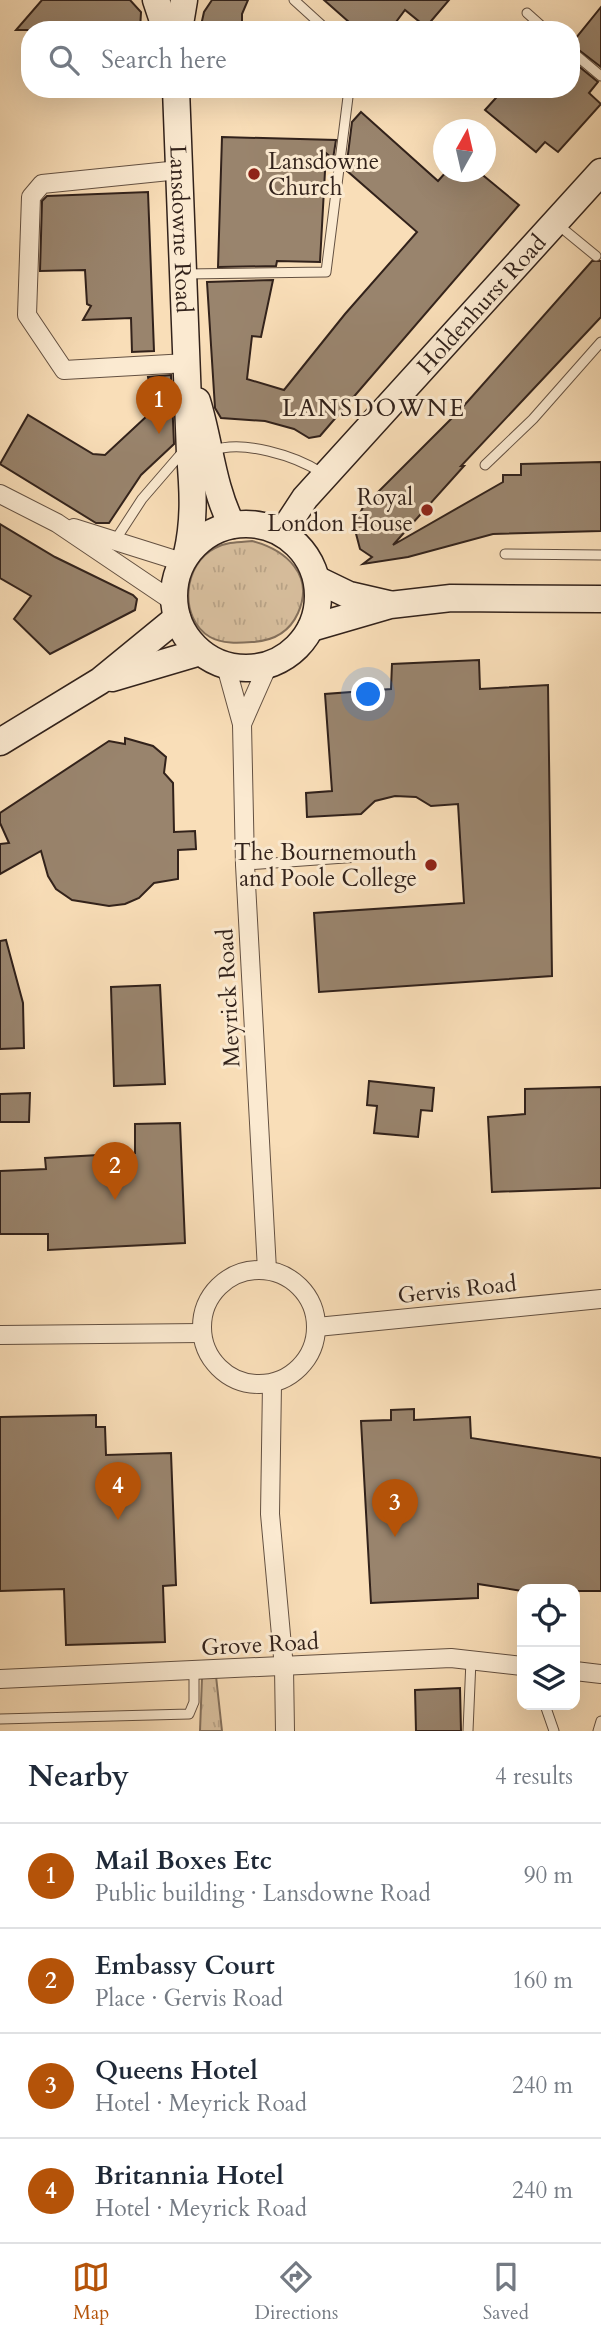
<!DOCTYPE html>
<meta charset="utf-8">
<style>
:root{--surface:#fff;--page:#f6f6f7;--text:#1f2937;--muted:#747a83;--line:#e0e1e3;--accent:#b45309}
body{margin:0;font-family:Cardo,serif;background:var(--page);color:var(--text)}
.controls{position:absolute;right:21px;bottom:21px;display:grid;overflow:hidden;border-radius:14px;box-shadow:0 7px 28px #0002}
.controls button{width:63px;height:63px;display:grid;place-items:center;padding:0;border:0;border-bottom:2px solid var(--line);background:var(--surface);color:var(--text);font:35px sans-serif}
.compass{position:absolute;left:433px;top:119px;width:63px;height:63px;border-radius:50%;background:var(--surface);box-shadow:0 7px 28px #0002;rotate:8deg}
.you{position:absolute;left:369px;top:695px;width:24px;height:24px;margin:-18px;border:5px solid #fff;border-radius:50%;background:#1a73e8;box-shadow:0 0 0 10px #1a73e833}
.badge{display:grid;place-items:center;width:46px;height:46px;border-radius:50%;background:var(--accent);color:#fff;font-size:23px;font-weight:700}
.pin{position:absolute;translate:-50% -58px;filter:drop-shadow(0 2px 4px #0008)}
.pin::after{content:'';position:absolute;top:37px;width:24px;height:21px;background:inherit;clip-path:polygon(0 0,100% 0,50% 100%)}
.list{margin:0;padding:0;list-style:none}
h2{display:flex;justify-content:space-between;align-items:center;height:91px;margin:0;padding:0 28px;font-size:30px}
h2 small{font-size:23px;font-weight:400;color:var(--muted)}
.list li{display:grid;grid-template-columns:46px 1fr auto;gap:21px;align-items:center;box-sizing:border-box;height:105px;padding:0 28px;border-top:2px solid var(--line)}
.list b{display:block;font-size:26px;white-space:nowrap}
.list p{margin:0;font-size:23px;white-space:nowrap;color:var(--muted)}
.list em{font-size:23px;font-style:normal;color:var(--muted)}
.icon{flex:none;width:38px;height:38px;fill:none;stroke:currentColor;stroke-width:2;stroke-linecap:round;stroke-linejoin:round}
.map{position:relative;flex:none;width:601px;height:1731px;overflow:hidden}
.search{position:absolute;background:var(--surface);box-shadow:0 7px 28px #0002;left:21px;right:21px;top:21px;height:77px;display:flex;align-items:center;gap:18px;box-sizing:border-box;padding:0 24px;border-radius:28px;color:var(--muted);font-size:26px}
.sheet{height:511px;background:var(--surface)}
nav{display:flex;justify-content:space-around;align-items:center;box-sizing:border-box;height:98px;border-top:2px solid var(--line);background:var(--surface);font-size:19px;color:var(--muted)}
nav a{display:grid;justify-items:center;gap:4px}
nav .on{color:var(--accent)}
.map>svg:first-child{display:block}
.grass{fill:url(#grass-tufts);stroke:#84705c;stroke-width:2}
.building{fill:#99846d;stroke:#32221b;stroke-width:2}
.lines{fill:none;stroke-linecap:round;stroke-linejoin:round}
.lane-casing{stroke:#645142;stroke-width:11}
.street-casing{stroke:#645142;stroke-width:20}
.secondary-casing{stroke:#32221b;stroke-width:29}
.lane{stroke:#fbead1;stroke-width:9}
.street{stroke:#fbead1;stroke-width:18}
.secondary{stroke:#fbead1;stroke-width:26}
.poi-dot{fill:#8f2418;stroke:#fbead1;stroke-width:2.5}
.labels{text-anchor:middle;stroke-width:6;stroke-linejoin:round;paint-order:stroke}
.poi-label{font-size:23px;fill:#32221b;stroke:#fbead1;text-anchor:end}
.street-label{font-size:23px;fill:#32221b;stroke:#fbead1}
.neighbourhood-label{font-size:24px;letter-spacing:2px;fill:#32221b;stroke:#fbead1}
</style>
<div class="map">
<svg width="601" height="1731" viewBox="0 0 601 1731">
<defs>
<pattern id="grass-tufts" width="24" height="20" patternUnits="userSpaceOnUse" patternTransform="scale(1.75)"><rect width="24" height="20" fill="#d7be9d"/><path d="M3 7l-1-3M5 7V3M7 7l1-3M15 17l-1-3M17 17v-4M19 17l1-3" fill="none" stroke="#b9a387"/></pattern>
</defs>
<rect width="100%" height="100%" fill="#f9deb8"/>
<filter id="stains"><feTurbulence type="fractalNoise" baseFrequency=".00286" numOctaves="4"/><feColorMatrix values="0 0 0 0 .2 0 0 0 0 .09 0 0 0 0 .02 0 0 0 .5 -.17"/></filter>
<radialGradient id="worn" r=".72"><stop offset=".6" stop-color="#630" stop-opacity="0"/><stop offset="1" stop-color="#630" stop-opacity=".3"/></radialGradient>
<g class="grass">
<path d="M252 541C286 550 315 575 298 613 289 633 273 641 252 642 239 643 222 644 210 637 178 618 183 564 215 548 226 542 240 542 252 541Z"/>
<path d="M216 1676 222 1731H200L202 1678Z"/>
</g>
<g class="building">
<path d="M42 0H130L141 12 140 30H16Z"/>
<path d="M212 0H248L242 14V30H200L204 12Z"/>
<path d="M324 0H449L426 27 405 10 390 30H358Z"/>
<path d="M601 7V67L571 44Z"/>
<path d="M571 60 598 82 589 93 601 104 558 152 545 142 536 152 485 110 504 89H571Z"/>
<path d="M361 112 438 181 446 172H479L519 205 320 436 309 438 294 429 265 421 221 418 215 408 207 282 273 280 261 337 252 336 247 379 284 390 345 314 417 232 346 170 352 122Z"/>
<path d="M222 137 336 140 333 159 326 153 320 262 277 261 276 266 218 267Z"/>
<path d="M148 192 154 351 132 352 131 318 83 320 91 306 87 304 85 270 40 271 42 201 47 196Z"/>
<path d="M592 261H601V317L461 466H464L393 545 503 482V475H521V464L601 462V531L493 534 408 557 363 564 372 557 360 549 354 526 363 507 461 409Z"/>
<path d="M171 375 174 444 141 475 109 523H96L0 464 28 415 93 454 105 455 148 415 142 401 151 395 148 377Z"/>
<path d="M0 524 55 557 133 595 137 599 135 610 50 654 14 619 31 596 0 578Z"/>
<path d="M479 660 480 689 548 685 552 976 319 992 314 913 464 903 458 804 431 806 416 797 395 796 375 801 361 814 307 817 306 793 332 791 325 694 391 689 392 664Z"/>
<path d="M125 738 153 746 166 757 164 773 173 783 174 832 195 831 196 849 178 850V879L154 883 139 898 125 904 109 906 72 900 56 889 48 876 41 851 0 874V844L9 843 0 823V813L109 741 125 744Z"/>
<path d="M6 940 23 1003 24 1048 0 1049V941Z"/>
<path d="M160 985 165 1084 114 1086 111 987Z"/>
<path d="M369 1081 434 1088 432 1111 421 1110 418 1137 374 1133 377 1106 367 1105Z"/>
<path d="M601 1087V1188L492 1192 488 1117 525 1114V1089Z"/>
<path d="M30 1093 29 1122H0V1094Z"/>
<path d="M180 1123 185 1243 48 1250V1234H0V1171L46 1169 45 1158 135 1153V1124Z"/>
<path d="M414 1409V1420L470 1417 471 1438 601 1458V1591H522L478 1584V1598L371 1603 361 1421 391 1420V1410Z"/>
<path d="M96 1415V1427H105L106 1455 171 1453 176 1585 163 1586 165 1642 66 1645 64 1589 0 1591V1417Z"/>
<path d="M460 1688 461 1731H416L415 1690Z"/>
</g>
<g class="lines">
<g class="lane-casing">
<g id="lane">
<path d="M294 0 327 30"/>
<path d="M527 13 546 30"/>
<path d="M571 51 601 76"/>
<path d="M557 224 596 256"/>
<path d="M186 274 326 272 349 89"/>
<path d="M212 451C242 439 296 456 322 473"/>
<path d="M485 465 533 419 601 342"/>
<path d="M116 539 142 499 180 455 188 454"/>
<path d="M505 554 601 555"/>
<path d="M245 865 401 854"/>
<path d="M545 1705 554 1731"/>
<path d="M0 1719 189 1714 194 1702V1672"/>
<path d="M468 1731 471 1660"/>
<path d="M598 1731 601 1721"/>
</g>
</g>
<g class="street-casing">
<g id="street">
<path d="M179 170 42 184 31 197 27 315 64 370 187 363"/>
<path d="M0 494 57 523 174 602"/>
<path d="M74 528 182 562"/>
<path d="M226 666 242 724 245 865 267 1270"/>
<path d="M242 724 268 665"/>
<circle cx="259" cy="1327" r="57"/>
<path d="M317 1327 601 1299"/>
<path d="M0 1335 201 1333"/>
<path d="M272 1384 270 1514 284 1668 285 1731"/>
<path d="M575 1671 601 1674"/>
<path d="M0 1679 451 1658 522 1666"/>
</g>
</g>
<g class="secondary-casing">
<g id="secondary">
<path d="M156 0 166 30"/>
<path d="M179 30 184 0"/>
<path id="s1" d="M176 89 190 454C193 489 195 519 187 554"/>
<path d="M197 401C210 443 212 486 232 525"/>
<circle cx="246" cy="596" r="72"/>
<path id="s2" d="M282 533 305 498 601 172"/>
<path d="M318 580 349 595 388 604"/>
<path d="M311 628 390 605 451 598 601 599"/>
<path d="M112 678 200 652"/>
<path d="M0 742 100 681 177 618"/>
</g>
</g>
<use href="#lane" class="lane"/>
<use href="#street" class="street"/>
<use href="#secondary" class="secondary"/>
</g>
<g class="poi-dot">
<circle cx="254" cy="174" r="7"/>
<circle cx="427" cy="510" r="7"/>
<circle cx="431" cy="865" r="7"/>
</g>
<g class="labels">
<g class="poi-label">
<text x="268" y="169" text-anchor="start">Lansdowne<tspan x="268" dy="26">Church</tspan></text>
<text x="413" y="505">Royal<tspan x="413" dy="26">London House</tspan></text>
<text x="417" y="860">The Bournemouth<tspan x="417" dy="26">and Poole College</tspan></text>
</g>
<g class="street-label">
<text dy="8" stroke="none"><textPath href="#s1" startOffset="140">Lansdowne Road</textPath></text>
<text dy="8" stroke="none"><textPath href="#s2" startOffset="304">Holdenhurst Road</textPath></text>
<text transform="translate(228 998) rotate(-93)" y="8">Meyrick Road</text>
<text transform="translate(457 1289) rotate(-6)" y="8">Gervis Road</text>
<text transform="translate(260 1644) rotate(-3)" y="8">Grove Road</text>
</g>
<g class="neighbourhood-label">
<text x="374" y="416">LANSDOWNE</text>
</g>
</g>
<rect width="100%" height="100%" filter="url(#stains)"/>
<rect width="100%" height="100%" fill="url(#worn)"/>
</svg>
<div class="controls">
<button><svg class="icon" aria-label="locate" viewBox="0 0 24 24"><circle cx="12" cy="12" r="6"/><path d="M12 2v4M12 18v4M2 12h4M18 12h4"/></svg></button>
<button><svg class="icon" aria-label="layers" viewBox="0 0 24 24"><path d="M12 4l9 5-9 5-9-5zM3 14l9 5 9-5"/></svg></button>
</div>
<svg class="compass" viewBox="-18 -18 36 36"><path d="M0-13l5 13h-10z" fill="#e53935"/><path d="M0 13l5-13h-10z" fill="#747a83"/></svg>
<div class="you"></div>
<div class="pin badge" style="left:159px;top:434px">1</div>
<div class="pin badge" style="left:115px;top:1200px">2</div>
<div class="pin badge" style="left:395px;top:1537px">3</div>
<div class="pin badge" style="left:118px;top:1520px">4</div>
<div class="search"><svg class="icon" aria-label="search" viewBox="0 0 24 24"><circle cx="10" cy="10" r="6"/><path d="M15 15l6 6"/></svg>Search here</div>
</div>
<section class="sheet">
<h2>Nearby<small>4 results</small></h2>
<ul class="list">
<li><span class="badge">1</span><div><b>Mail Boxes Etc</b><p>Public building · Lansdowne Road</p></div><em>90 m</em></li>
<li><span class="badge">2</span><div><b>Embassy Court</b><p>Place · Gervis Road</p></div><em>160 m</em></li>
<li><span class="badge">3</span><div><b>Queens Hotel</b><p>Hotel · Meyrick Road</p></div><em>240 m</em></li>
<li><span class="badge">4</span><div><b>Britannia Hotel</b><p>Hotel · Meyrick Road</p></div><em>240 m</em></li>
</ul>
</section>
<nav>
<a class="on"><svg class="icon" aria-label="map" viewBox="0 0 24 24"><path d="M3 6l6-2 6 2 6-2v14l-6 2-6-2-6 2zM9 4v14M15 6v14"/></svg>Map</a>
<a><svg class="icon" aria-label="directions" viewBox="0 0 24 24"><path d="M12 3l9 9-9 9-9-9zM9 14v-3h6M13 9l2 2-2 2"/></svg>Directions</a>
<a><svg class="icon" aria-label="saved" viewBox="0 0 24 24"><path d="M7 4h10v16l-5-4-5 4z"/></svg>Saved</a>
</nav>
